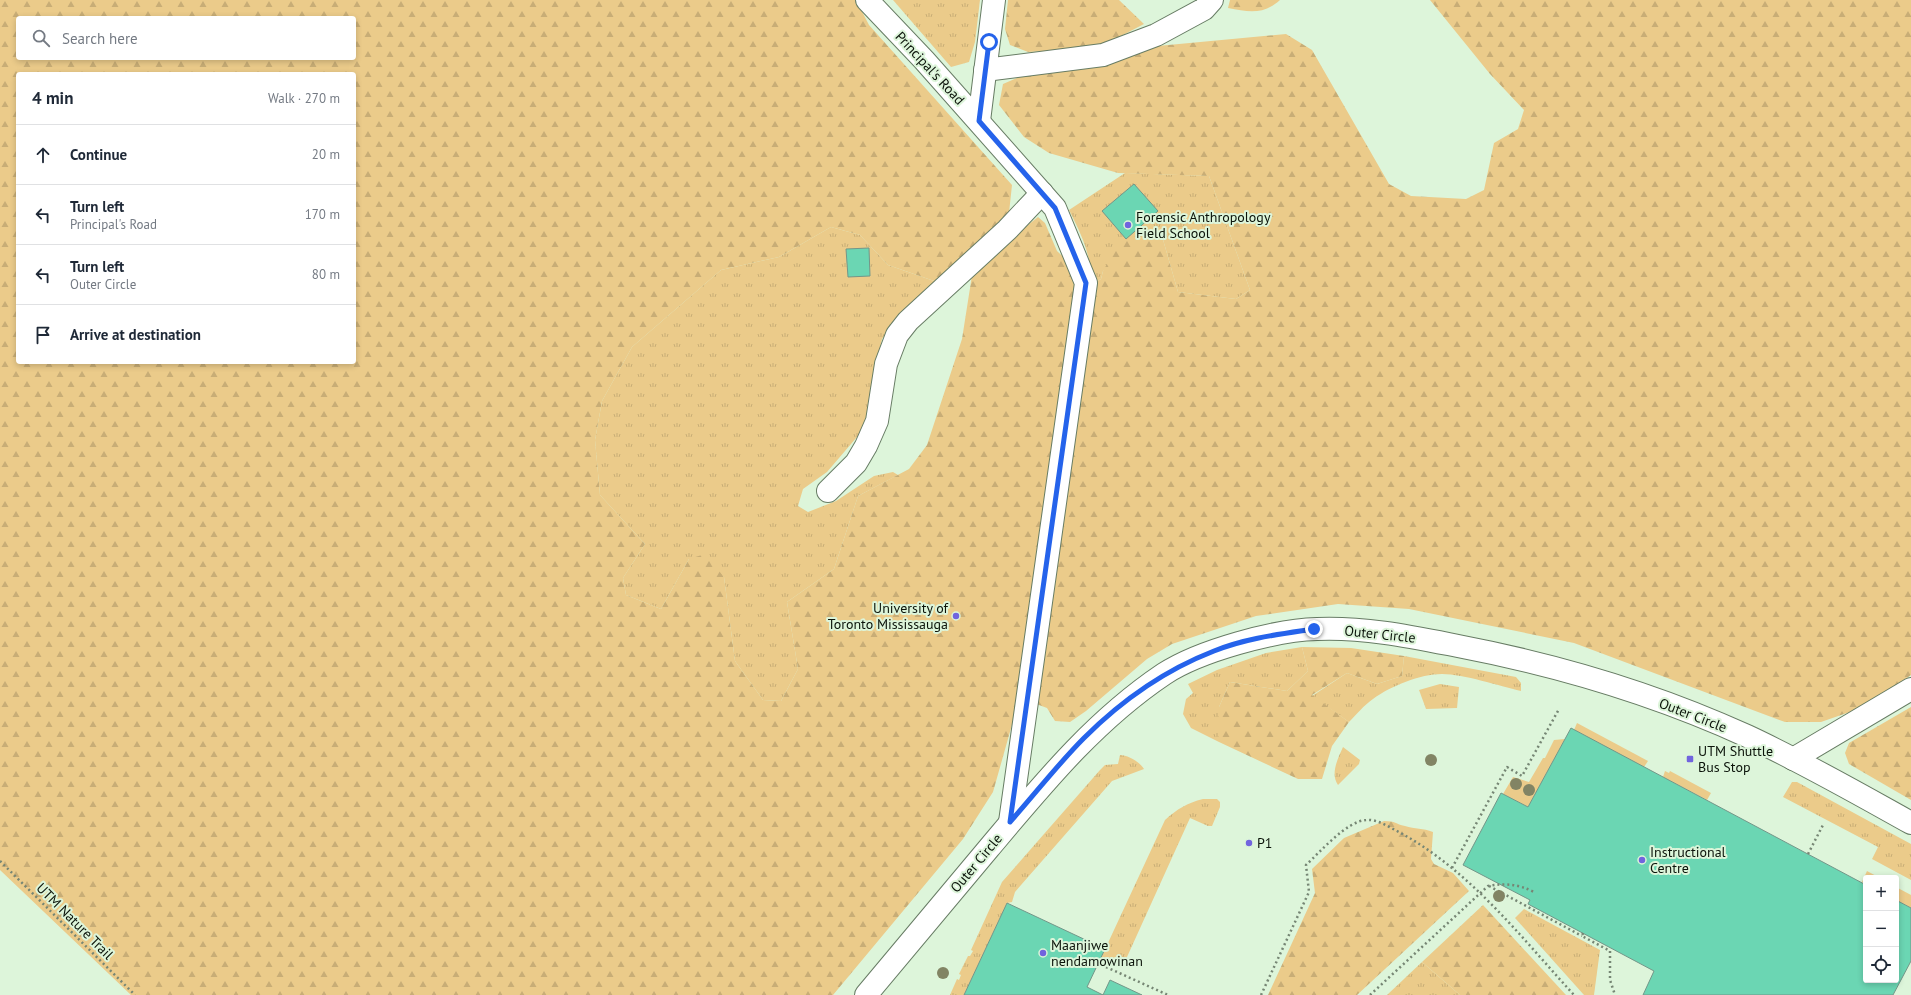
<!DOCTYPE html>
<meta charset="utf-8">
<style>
:root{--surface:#fff;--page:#f6f6f7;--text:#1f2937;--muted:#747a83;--line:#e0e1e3}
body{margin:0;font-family:"PT Sans",sans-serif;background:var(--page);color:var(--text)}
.controls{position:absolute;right:12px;bottom:12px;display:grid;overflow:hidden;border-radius:4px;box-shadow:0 2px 6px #0003}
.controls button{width:36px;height:36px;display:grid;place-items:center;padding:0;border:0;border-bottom:1px solid var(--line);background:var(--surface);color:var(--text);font:20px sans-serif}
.stop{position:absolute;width:12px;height:12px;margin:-9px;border:3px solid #2563eb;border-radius:50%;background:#fff}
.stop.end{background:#2563eb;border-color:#fff;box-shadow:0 1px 4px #0008}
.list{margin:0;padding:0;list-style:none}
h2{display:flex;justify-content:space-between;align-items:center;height:52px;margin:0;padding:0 16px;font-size:17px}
h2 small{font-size:13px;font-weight:400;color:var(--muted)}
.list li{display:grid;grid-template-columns:26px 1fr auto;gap:12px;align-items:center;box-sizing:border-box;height:60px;padding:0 16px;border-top:1px solid var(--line)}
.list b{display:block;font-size:15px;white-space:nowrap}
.list p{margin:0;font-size:13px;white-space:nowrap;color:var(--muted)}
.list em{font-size:13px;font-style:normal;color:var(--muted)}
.icon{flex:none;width:22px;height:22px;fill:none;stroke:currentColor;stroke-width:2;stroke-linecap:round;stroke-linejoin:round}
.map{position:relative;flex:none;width:1911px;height:995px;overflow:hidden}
.search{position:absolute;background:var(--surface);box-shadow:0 2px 6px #0003;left:16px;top:16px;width:340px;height:44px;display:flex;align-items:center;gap:10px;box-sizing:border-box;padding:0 14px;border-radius:4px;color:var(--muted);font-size:15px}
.panel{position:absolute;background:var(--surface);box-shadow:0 2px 6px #0003;left:16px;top:72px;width:340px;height:292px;border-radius:4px}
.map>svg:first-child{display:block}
.grass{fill:url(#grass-tufts)}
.forest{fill:url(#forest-firs);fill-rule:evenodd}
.garden{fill:#ebcb8a}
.building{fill:#6bd6b3;stroke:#739689}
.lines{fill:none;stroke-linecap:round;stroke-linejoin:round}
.minor-casing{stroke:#677c64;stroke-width:24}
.path{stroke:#768674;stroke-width:2.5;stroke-dasharray:2 3;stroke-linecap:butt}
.minor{stroke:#fff;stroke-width:22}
.tree{fill:#828464}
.route{stroke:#2563eb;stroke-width:5}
.poi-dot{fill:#7164de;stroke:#ddf5da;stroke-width:1.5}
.labels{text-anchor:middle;stroke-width:4;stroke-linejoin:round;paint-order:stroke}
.street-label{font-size:14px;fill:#0b130a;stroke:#ddf5da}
.poi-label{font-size:14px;fill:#0b130a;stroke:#ddf5da;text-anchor:start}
</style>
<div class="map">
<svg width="1911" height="995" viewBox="0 0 1911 995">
<defs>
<pattern id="grass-tufts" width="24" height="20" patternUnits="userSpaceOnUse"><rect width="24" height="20" fill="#ebcb8a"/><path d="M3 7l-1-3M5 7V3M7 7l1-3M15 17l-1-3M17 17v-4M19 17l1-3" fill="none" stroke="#c8ad76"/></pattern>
<pattern id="forest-firs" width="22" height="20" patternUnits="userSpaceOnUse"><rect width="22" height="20" fill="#ebcb8a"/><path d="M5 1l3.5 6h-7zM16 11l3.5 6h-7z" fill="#c8ad76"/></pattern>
</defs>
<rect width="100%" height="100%" fill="#ddf5da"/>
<g class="grass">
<path d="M893 0H980L975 42 969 62 951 67Z"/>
<path d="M1125 173 1209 176 1250 290 1236 299 1178 292 1160 229 1103 271 1101 279 1092 284C1090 252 1083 238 1069 210Z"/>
<path d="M831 227 860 235 888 265 937 282 898 316 882 339 874 374 871 409 863 430 827 472 803 489 798 506 808 512 836 501 874 476 893 472 898 475 858 496 834 569 787 602 798 669 781 701 763 700 735 661 724 577 689 559 661 609 626 595 623 578 645 544 600 495 595 440 602 401 632 347 721 270 779 257Z"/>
<path d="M1302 647 1308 671 1287 691 1230 682 1219 707V742L1191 728 1183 714 1186 699 1193 693 1188 684 1217 670 1266 653Z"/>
<path d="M1404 656 1516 677 1521 683V691C1499 686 1464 674 1442 674 1420 674 1391 686 1373 699 1364 705 1356 715 1349 722L1312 696 1347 673 1377 684 1402 676Z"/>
<path d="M1440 684 1459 687 1457 708 1426 709 1419 690Z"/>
<path d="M1343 747 1360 760 1359 764 1338 785C1330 774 1338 758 1343 747Z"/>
<path d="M1120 755C1128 755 1140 762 1144 769L1112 781 1015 892 1012 902 1007 903 964 995H950L957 979 959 980 961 975 959 974 968 956H970L973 951 971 950 1002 882 1100 770 1105 765 1118 764Z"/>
<path d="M1792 782H1797L1911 844V880L1872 859 1878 847 1783 797Z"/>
<path d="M1203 799H1217L1220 802V807L1212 826H1208L1190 818 1122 968 1101 958 1165 820C1177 809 1187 803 1203 799Z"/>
<path d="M1524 909 1600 950 1594 995H1584L1515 918Z"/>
<path d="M1422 962 1460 995H1387Z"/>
</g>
<g class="forest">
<path d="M0 0H856L869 25 1012 185 1009 213 937 282 888 265 860 235 831 227 779 257 721 270 632 347 602 401 595 440 600 495 645 544 623 578 626 595 661 609 689 559 705 554 724 577 735 661 763 700 781 701 798 669 787 602 834 569 858 496 909 469 927 445 962 339 973 269 1038 217 1045 223 1057 251 1092 284 1101 279 1103 271 1123 236 1160 229 1178 292 1236 299 1250 290 1209 176 1118 173 1049 153 1024 137 999 105 1003 84 1028 73 1079 67 1135 55 1147 47 1286 34 1312 50 1389 184 1411 196 1466 199 1484 190 1494 143 1518 129 1524 110 1490 74 1430 0H1911V675L1867 706 1821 722H1785L1574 643 1409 609 1338 604 1256 616 1172 644 1147 659 1086 711 1070 722 1055 721 1047 708 1031 702 1015 714 993 792 963 839 833 995H131L0 870ZM18 18H354V58H18ZM18 74H354V362H18Z"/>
<path d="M1008 0H1119L1144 24 1098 48 1028 52 1010 45 1005 29Z"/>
<path d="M1230 0H1280C1263 15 1249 12 1228 8Z"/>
<path d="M1302 647 1351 648 1404 656 1402 676 1377 684 1347 673 1312 695 1349 722 1332 746 1322 779H1298L1219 742V707L1230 682 1287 691 1308 671Z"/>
<path d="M1911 707V800L1849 764 1845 753 1849 743Z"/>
<path d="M1384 821C1396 821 1395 824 1405 826 1415 829 1423 828 1433 832L1431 859 1434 864 1453 873 1469 891 1357 995H1268L1315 893 1312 869 1344 838Z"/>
<path d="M1483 905 1566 995H1460L1422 962Z"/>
</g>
<g class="garden">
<path d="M1577 723 1648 761 1644 767 1574 730Z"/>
<path d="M1565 739 1528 807 1503 794 1513 777 1529 782 1543 758H1545L1554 740Z"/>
<path d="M1665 771 1669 773 1670 771 1711 793 1707 800 1663 777Z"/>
<path d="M1867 871 1880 878H1866V885L1862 882Z"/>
<path d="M1896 887 1911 895V908L1896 900Z"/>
</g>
<g class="building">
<path d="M1134 184 1158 211 1126 239 1102 211Z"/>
<path d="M869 248 870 276 848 277 846 249Z"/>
<path d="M1571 728 1866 885V980H1896V900L1911 908V961L1893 995H1643L1654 971 1528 904 1530 900 1463 865 1501 793 1528 807Z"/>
<path d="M1007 903 1105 949 1087 987 1103 995H964Z"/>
<path d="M1110 980 1142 995H1103Z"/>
</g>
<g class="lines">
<g class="minor-casing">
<g id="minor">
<path d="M867 0 924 60 1055 208 1086 283 1010 822"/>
<path d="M985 70 1103 55 1156 35 1204 9 1212 0"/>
<path d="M979 121 994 0"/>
<path d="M828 491 856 463 866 446 877 421 886 364 897 335 908 321 1007 230 1042 193"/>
<path d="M1793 759 1911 689"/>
<path d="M866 995C907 946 948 897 989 848 1043 784 1094 721 1164 674 1199 651 1275 630 1317 629 1365 627 1412 637 1458 646 1557 665 1655 694 1747 736 1803 762 1857 793 1911 823"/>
</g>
</g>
<g class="path">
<path d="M1808 854 1824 823"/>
<path d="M0 861 135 995"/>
<path d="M1452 868 1507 767 1522 776 1559 709"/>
<path d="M1489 886 1582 936"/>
<path d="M1583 933 1582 936 1610 951V980L1615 995"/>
<path d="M1106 967 1168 995"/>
<path d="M1261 995 1309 892 1306 865C1320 852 1347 821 1366 820 1377 819 1387 826 1397 831 1469 869 1520 936 1574 995"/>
<path d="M1370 995 1488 886C1505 883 1518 884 1534 892"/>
</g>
<use href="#minor" class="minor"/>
</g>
<g class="tree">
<circle cx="1431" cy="760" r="6"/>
<circle cx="1516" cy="784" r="6"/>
<circle cx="1529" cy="790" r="6"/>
<circle cx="1499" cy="896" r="6"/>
<circle cx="943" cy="973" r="6"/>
</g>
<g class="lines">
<path class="route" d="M989 42 979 121 1055 208 1086 283 1010 822C1035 794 1058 764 1084 738 1121 701 1165 670 1214 651 1246 638 1281 634 1314 629"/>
</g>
<g class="poi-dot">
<circle cx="1128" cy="225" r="4"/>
<circle cx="956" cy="616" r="4"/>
<rect x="1686" y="755" width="8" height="8" rx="2"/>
<circle cx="1249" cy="843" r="4"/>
<circle cx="1642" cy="860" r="4"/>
<circle cx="1043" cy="953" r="4"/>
</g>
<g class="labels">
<g class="street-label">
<text transform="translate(930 68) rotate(47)" y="5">Principal's Road</text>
<text transform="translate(1380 634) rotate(6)" y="5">Outer Circle</text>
<text transform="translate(1693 715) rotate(21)" y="5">Outer Circle</text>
<text transform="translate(976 863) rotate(-50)" y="5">Outer Circle</text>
<text transform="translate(75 921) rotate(45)" y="5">UTM Nature Trail</text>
</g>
<g class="poi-label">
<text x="1136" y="222">Forensic Anthropology<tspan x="1136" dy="16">Field School</tspan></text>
<text x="948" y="613" text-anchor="end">University of<tspan x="948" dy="16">Toronto Mississauga</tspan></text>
<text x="1698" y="756">UTM Shuttle<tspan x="1698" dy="16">Bus Stop</tspan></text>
<text x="1257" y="848">P1</text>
<text x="1650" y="857">Instructional<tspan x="1650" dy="16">Centre</tspan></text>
<text x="1051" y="950">Maanjiwe<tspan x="1051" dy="16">nendamowinan</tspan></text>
</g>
</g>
</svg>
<div class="controls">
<button>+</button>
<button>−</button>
<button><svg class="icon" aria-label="locate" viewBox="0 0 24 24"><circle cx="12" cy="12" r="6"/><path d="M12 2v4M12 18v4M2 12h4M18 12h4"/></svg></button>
</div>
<div class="stop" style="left:989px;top:42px"></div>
<div class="stop end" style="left:1314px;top:629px"></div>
<div class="search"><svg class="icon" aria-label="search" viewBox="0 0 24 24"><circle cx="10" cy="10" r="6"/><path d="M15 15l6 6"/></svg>Search here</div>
<section class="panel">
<h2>4 min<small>Walk · 270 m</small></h2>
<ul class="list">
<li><svg class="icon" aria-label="ahead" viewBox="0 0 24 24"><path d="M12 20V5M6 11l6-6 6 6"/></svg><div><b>Continue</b></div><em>20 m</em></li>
<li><svg class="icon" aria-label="left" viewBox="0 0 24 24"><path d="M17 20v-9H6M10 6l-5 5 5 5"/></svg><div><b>Turn left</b><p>Principal's Road</p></div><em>170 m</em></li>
<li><svg class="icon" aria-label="left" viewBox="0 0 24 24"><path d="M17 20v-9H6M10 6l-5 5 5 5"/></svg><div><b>Turn left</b><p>Outer Circle</p></div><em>80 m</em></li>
<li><svg class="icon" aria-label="arrive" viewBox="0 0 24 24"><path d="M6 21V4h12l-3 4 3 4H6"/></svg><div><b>Arrive at destination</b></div></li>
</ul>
</section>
</div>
